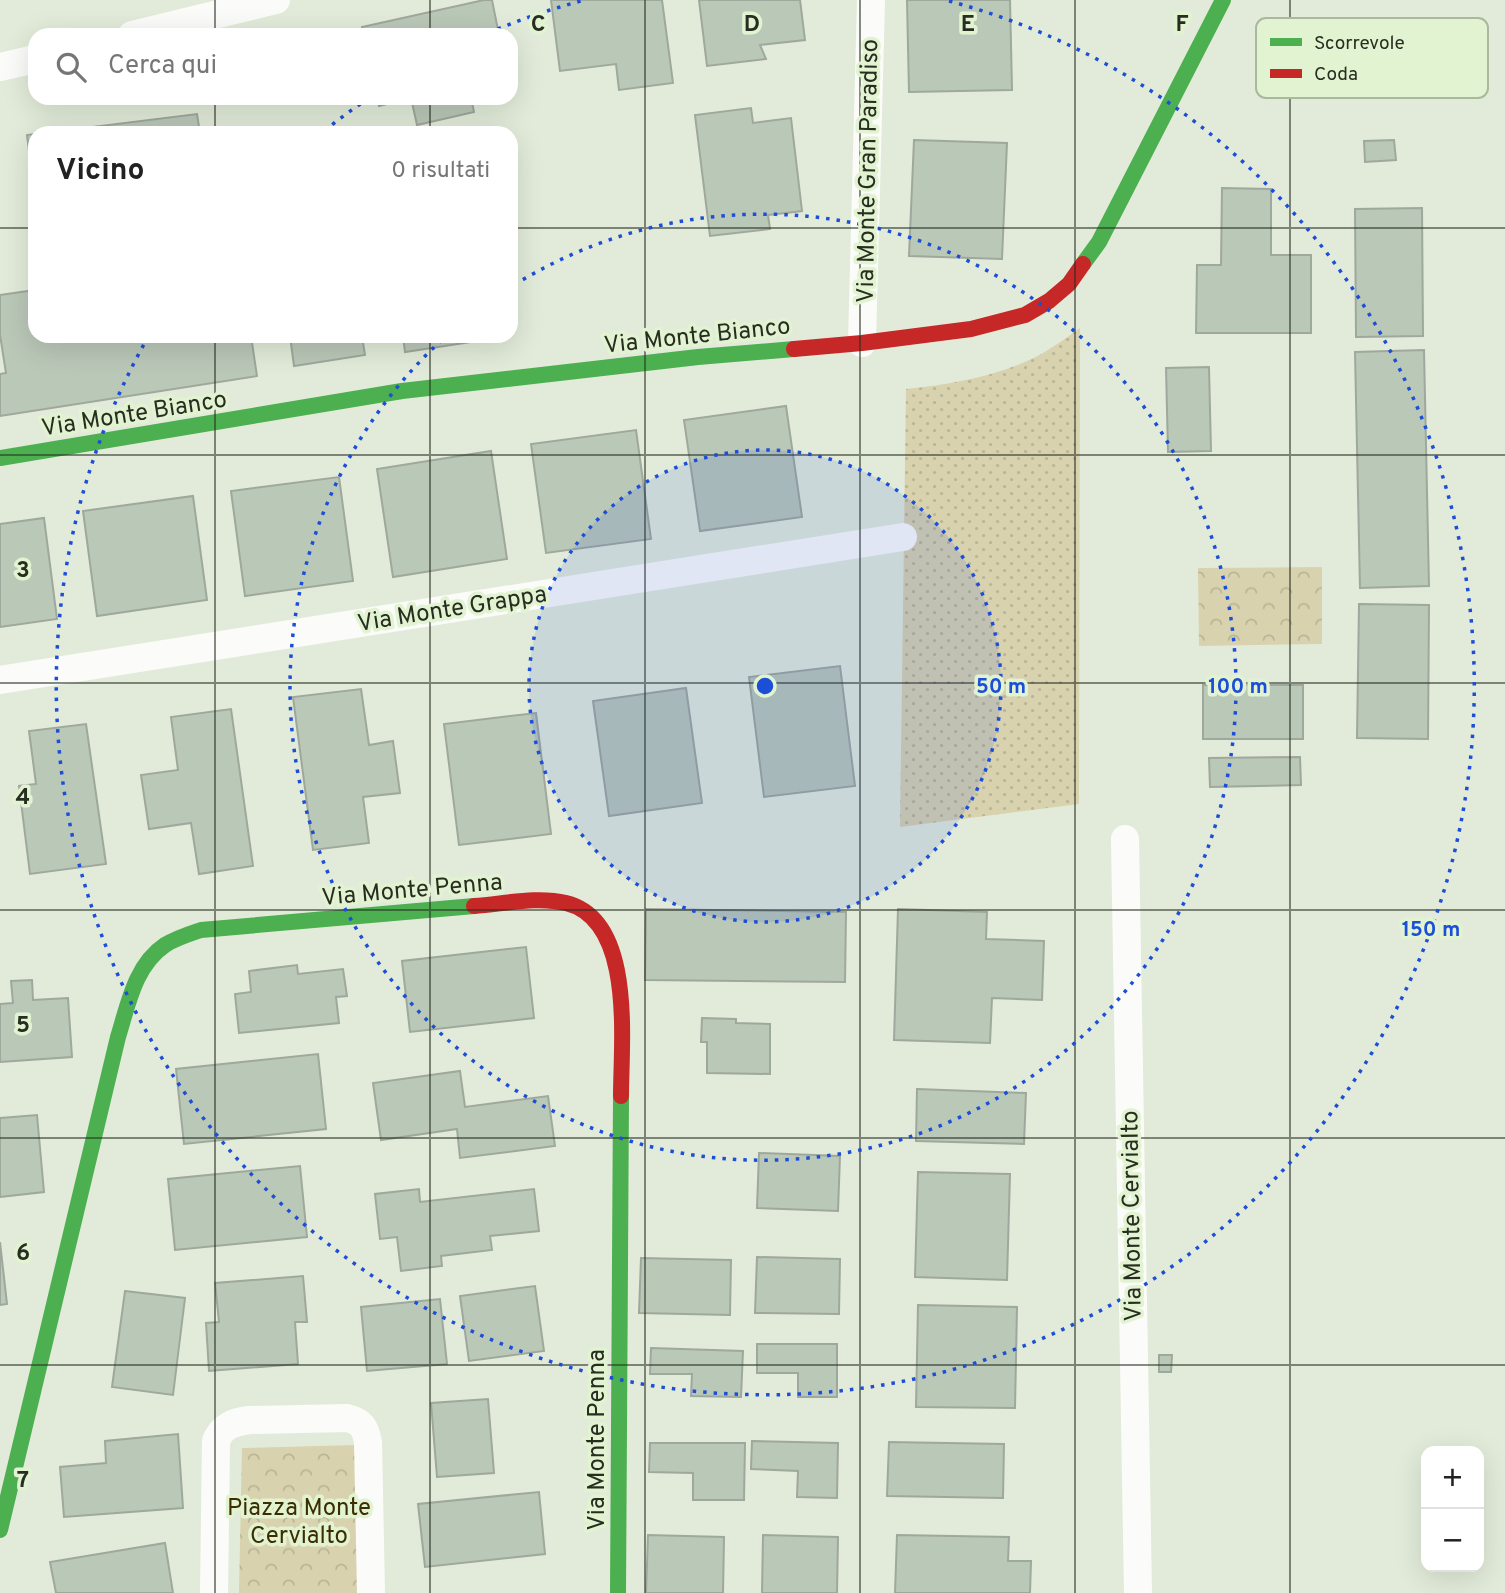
<!DOCTYPE html>
<html lang="it">
<meta charset="utf-8">
<style>
:root{--surface:#fff;--page:#f2f2f2;--text:#222;--muted:#767676;--line:#e0e0e0}
body{margin:0;font-family:Overpass,sans-serif;background:var(--page);color:var(--text)}
.controls{position:absolute;right:21px;bottom:21px;display:grid;overflow:hidden;border-radius:14px;box-shadow:0 7px 28px #0002}
.controls button{width:63px;height:63px;display:grid;place-items:center;padding:0;border:0;border-bottom:2px solid var(--line);background:var(--surface);color:var(--text);font:35px sans-serif}
.list{margin:0;padding:0;list-style:none}
h2{display:flex;justify-content:space-between;align-items:center;height:91px;margin:0;padding:0 28px;font-size:30px}
h2 small{font-size:23px;font-weight:400;color:var(--muted)}
.icon{flex:none;width:38px;height:38px;fill:none;stroke:currentColor;stroke-width:2;stroke-linecap:round;stroke-linejoin:round}
.map{position:relative;flex:none;width:1505px;height:1593px;overflow:hidden}
.search{position:absolute;background:var(--surface);box-shadow:0 7px 28px #0002;left:28px;top:28px;width:490px;height:77px;display:flex;align-items:center;gap:18px;box-sizing:border-box;padding:0 24px;border-radius:21px;color:var(--muted);font-size:26px}
.panel{position:absolute;background:var(--surface);box-shadow:0 7px 28px #0002;left:28px;top:126px;width:490px;height:217px;border-radius:21px}
.map>svg:first-child{display:block}
.grass{fill:url(#grass-dots)}
.park{fill:url(#park-crowns)}
.building{fill:#bac8b8;stroke:#9fa89c;stroke-width:2}
.lines{fill:none;stroke-linecap:round;stroke-linejoin:round}
.street{stroke:#fbfcf9;stroke-width:28}
.fast{stroke:#4caf50;stroke-width:16}
.jam{stroke:#c62828;stroke-width:16}
.grid{fill:none;stroke:#272d20;stroke-width:2;stroke-opacity:0.55}
.ring{fill:none;stroke:#1d4ed8;stroke-width:3.5;stroke-dasharray:3.5 7}
.labels{text-anchor:middle;stroke-width:7;stroke-linejoin:round;paint-order:stroke}
.street-label{font-size:24px;fill:#272d20;stroke:#e2f3d1}
.park-label{font-size:24px;fill:#3c2d00;stroke:#e2f3d1}
.key{fill:#e2f3d1;stroke:#aab89c;stroke-width:2}
.key-label{font-size:19px;fill:#272d20}
.grid-label{font-size:23px;text-anchor:middle;font-weight:bold;fill:#272d20;stroke:#e2f3d1;stroke-width:7;stroke-linejoin:round;paint-order:stroke}
.centre{fill:#1d4ed8;stroke:#e2f3d1;stroke-width:3.5}
.ring-label{font-size:21px;text-anchor:middle;font-weight:bold;fill:#1d4ed8;stroke:#e2f3d1;stroke-width:7;stroke-linejoin:round;paint-order:stroke}
</style>
<div class="map">
<svg width="1505" height="1593" viewBox="0 0 1505 1593">
<defs>
<pattern id="grass-dots" width="8" height="8" patternUnits="userSpaceOnUse" patternTransform="scale(1.75)"><rect width="8" height="8" fill="#d8d2af"/><path d="M2 2h.1M6 6h.1" fill="none" stroke="#b9b596" stroke-width="1.8" stroke-linecap="round"/></pattern>
<pattern id="park-crowns" width="20" height="18" patternUnits="userSpaceOnUse" patternTransform="scale(1.75)"><rect width="20" height="18" fill="#d8d2af"/><path d="M2 6a3 3 0 1 1 6 0M12 15a3 3 0 1 1 6 0" fill="none" stroke="#b9b596"/></pattern>
</defs>
<rect width="100%" height="100%" fill="#e2ebd9"/>
<path class="grass" d="M1080 328 1079 804 900 827 906 389C951 385 1004 375 1043 353 1056 345 1068 337 1080 328Z"/>
<g class="park">
<path d="M1322 567V644L1199 646 1198 568Z"/>
<path d="M356 1445 359 1593H239L242 1448Z"/>
</g>
<g class="building">
<path d="M484 0H492L499 35H363L362 27Z"/>
<path d="M551 0H662L673 83 619 90 616 64 560 71Z"/>
<path d="M699 0H800L805 40 760 45 766 59 707 66Z"/>
<path d="M907 0H1010L1012 90 909 92Z"/>
<path d="M377 98H471L474 112 417 125 411 98 379 106Z"/>
<path d="M751 108 753 123 791 118 802 211 768 215 770 229 710 236 695 115Z"/>
<path d="M197 114 200 133H44Z"/>
<path d="M35 134V198L27 135Z"/>
<path d="M914 140 1007 143 1002 259 909 256Z"/>
<path d="M1394 140 1396 160 1365 162 1364 141Z"/>
<path d="M1222 188 1271 189V255H1311V333H1196L1197 265H1221Z"/>
<path d="M1422 208 1423 336 1356 337 1355 209Z"/>
<path d="M35 290V336H251L257 376 0 416V374L6 373 0 335V295Z"/>
<path d="M290 336H362L365 355 294 366Z"/>
<path d="M403 336H478V341L405 352Z"/>
<path d="M1424 350 1429 586 1360 588 1355 352Z"/>
<path d="M1209 367 1211 451 1168 452 1166 368Z"/>
<path d="M786 406 802 517 700 531 684 420Z"/>
<path d="M636 430 651 539 546 553 531 444Z"/>
<path d="M491 451 507 559 393 577 377 469Z"/>
<path d="M339 477 353 581 245 596 231 491Z"/>
<path d="M193 496 207 600 97 616 83 511Z"/>
<path d="M44 518 57 619 0 627V524Z"/>
<path d="M1359 604 1429 605 1428 739 1357 738Z"/>
<path d="M840 666 855 786 764 797 749 677Z"/>
<rect x="1203" y="685" width="100" height="54"/>
<path d="M686 688 702 803 609 816 593 701Z"/>
<path d="M361 689 369 745 393 741 400 793 363 797 369 843 313 850 293 697Z"/>
<path d="M231 709 253 866 199 874 191 823 149 829 141 775 178 770 171 717Z"/>
<path d="M536 713 551 834 459 845 444 724Z"/>
<path d="M86 724 106 864 30 874 19 786 36 784 29 731Z"/>
<path d="M1300 757 1301 785 1210 787 1209 758Z"/>
<path d="M646 909 846 912 845 982 645 980Z"/>
<path d="M898 909 987 912 986 939 1044 941 1042 1000 992 998 990 1043 894 1040Z"/>
<path d="M526 947 534 1018 410 1032 402 961Z"/>
<path d="M297 965 298 974 343 969 347 996 336 997 339 1023 239 1033 235 994 251 992 249 971Z"/>
<path d="M32 980 33 1000 68 998 72 1057 0 1062V1004L13 1003 11 981Z"/>
<path d="M702 1018 736 1019V1023L770 1024V1074L707 1073V1042H701Z"/>
<path d="M318 1054 326 1129 184 1144 176 1069Z"/>
<path d="M460 1071 465 1107 548 1096 555 1146 460 1158 457 1129 381 1140 373 1083Z"/>
<path d="M917 1089 1026 1093 1024 1144 916 1141Z"/>
<path d="M37 1115 44 1192 0 1197V1118Z"/>
<path d="M759 1153 840 1156 838 1211 757 1208Z"/>
<path d="M300 1166 307 1237 175 1250 168 1179Z"/>
<path d="M918 1172 1010 1174 1007 1280 915 1277Z"/>
<path d="M419 1189 420 1202 534 1189 539 1231 490 1236 492 1250 441 1256 442 1266 401 1271 397 1237 380 1239 375 1194Z"/>
<path d="M0 1242 7 1304 0 1305Z"/>
<path d="M757 1257 840 1259 839 1314 755 1313Z"/>
<path d="M641 1258 731 1260 730 1315 639 1313Z"/>
<path d="M303 1276 307 1322H295L298 1364 209 1371 206 1323 219 1322 215 1283Z"/>
<path d="M535 1286 544 1351 469 1361 460 1296Z"/>
<path d="M125 1291 185 1298 173 1395 112 1387Z"/>
<path d="M440 1299 447 1364 367 1371 361 1307Z"/>
<path d="M918 1305 1017 1307 1015 1408 916 1407Z"/>
<path d="M757 1344H837V1397H798V1373H757Z"/>
<path d="M651 1348 743 1351 741 1397 691 1396 692 1374H650Z"/>
<path d="M1159 1355H1172L1171 1372H1159Z"/>
<path d="M488 1399 494 1473 437 1477 431 1403Z"/>
<path d="M178 1434 183 1508 64 1517 60 1467 106 1463 105 1441Z"/>
<path d="M752 1441 838 1443 837 1498 797 1497 798 1471 751 1469Z"/>
<path d="M889 1442 1004 1444 1003 1498 887 1496Z"/>
<path d="M650 1443H745L744 1500H693V1473L649 1472Z"/>
<path d="M539 1492 545 1554 425 1567 418 1504Z"/>
<path d="M648 1535 724 1537 723 1593H646Z"/>
<path d="M763 1535 838 1537 837 1593H762Z"/>
<path d="M897 1535 1009 1537 1008 1561H1031L1030 1593H895Z"/>
<path d="M165 1543 173 1593H56L50 1562Z"/>
</g>
<g class="lines">
<g class="street">
<path d="M132 35 276 0"/>
<path d="M0 67 35 59"/>
<path d="M862 343 871 0"/>
<path d="M0 680 903 537"/>
<path d="M1125 839 1138 1593"/>
<path d="M214 1593 216 1441C222 1426 234 1422 249 1420L347 1418C362 1422 365 1427 368 1442L371 1593"/>
</g>
<g class="fast">
<path d="M1083 264 1099 242 1223 0"/>
<path d="M0 458 402 391 698 357 794 349"/>
<path d="M0 1530 118 1037C128 1005 135 965 165 945 176 938 189 934 201 930L474 906"/>
<path d="M618 1593 621 1096"/>
</g>
<g class="jam">
<path d="M794 349 862 343 971 329 1025 315 1049 301 1069 284 1083 264"/>
<path d="M474 906C504 904 537 896 566 903 635 920 621 1041 621 1096"/>
</g>
</g>
<path class="grid" d="M215 0V35M430 0V35M645 0V1593M860 0V1593M1075 0V1593M1290 0V1593M215 98V133M430 98V133M0 228H35M511 228H1505M215 336V1593M430 336V1593M0 455H1505M0 683H1505M0 910H1505M0 1138H1505M0 1365H1505"/>
<circle cx="765" cy="686" r="236" fill="#1d4ed8" fill-opacity=".12"/>
<g class="ring">
<circle cx="765" cy="686" r="236"/>
<path d="M514 285A473 473 0 1 1 445 337"/>
<path d="M324 131A709 709 0 0 1 369 98M488 33A709 709 0 0 1 581 1M949 1A709 709 0 1 1 148 337"/>
</g>
<g class="labels">
<g class="street-label">
<text transform="translate(867 171) rotate(-89)" y="8">Via Monte Gran Paradiso</text>
<text transform="translate(697 335) rotate(-6)" y="8">Via Monte Bianco</text>
<text transform="translate(134 413) rotate(-9)" y="8">Via Monte Bianco</text>
<text transform="translate(452 608) rotate(-9)" y="8">Via Monte Grappa</text>
<text transform="translate(412 889) rotate(-5)" y="8">Via Monte Penna</text>
<text transform="translate(1131 1216) rotate(-91)" y="8">Via Monte Cervialto</text>
<text transform="translate(596 1440) rotate(-90)" y="8">Via Monte Penna</text>
</g>
<g class="park-label">
<text x="299" y="1515">Piazza Monte<tspan x="299" dy="28">Cervialto</tspan></text>
</g>
</g>
<rect x="1256" y="18" width="232" height="80" rx="10" class="key"/>
<rect x="1270" y="38" width="32" height="8" fill="#4caf50"/>
<rect x="1270" y="69" width="32" height="9" fill="#c62828"/>
<g class="key-label">
<text x="1314" y="49">Scorrevole</text>
<text x="1314" y="80">Coda</text>
</g>
<g class="grid-label">
<text x="538" y="31">C</text>
<text x="752" y="31">D</text>
<text x="968" y="31">E</text>
<text x="1182" y="31">F</text>
<text x="23" y="577">3</text>
<text x="23" y="804">4</text>
<text x="23" y="1032">5</text>
<text x="23" y="1260">6</text>
<text x="23" y="1487">7</text>
</g>
<circle cx="765" cy="686" r="10" class="centre"/>
<g class="ring-label">
<text x="1001" y="693">50 m</text>
<text x="1238" y="693">100 m</text>
<text x="1431" y="936">150 m</text>
</g>
</svg>
<div class="controls">
<button>+</button>
<button>−</button>
</div>
<div class="search"><svg class="icon" aria-label="search" viewBox="0 0 24 24"><circle cx="10" cy="10" r="6"/><path d="M15 15l6 6"/></svg>Cerca qui</div>
<section class="panel">
<h2>Vicino<small>0 risultati</small></h2>
<ul class="list">
</ul>
</section>
</div>
